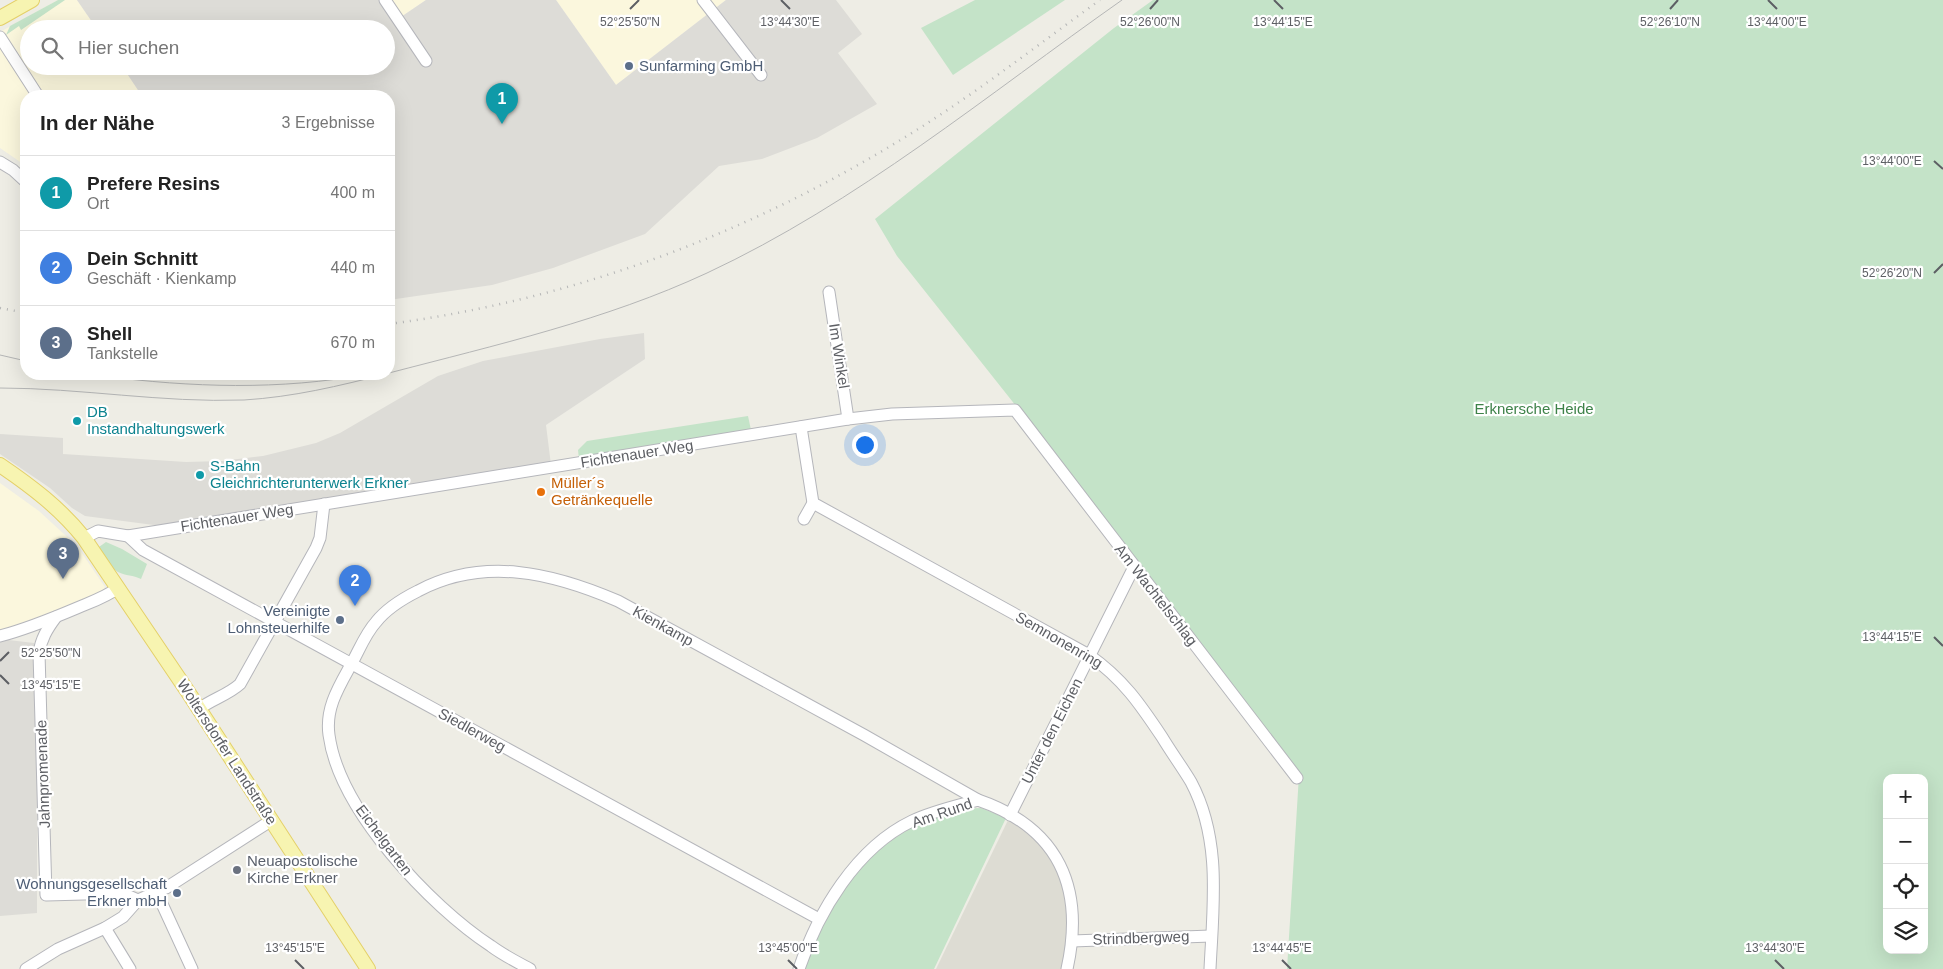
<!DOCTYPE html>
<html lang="de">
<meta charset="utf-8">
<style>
:root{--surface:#fff;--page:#f2f2f2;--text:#222;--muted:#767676;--line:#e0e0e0;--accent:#111827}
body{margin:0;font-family:Arial,sans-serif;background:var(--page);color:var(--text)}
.controls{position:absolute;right:15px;bottom:15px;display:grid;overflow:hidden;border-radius:10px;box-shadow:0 5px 20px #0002}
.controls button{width:45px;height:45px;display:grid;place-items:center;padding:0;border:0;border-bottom:1px solid var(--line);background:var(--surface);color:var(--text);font:25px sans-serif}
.you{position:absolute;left:864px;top:444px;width:18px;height:18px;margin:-12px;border:4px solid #fff;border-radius:50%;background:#1a73e8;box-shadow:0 0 0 8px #1a73e833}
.badge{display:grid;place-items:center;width:32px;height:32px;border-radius:50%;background:var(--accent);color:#fff;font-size:16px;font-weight:700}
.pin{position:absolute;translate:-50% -41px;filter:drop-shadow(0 1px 2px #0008)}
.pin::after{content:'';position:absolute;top:26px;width:18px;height:15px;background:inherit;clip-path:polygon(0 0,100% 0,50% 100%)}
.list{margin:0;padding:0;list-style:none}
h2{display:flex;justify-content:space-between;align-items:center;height:65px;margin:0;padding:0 20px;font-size:21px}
h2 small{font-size:16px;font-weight:400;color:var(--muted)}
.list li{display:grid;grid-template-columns:32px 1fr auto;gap:15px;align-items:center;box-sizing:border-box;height:75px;padding:0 20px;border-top:1px solid var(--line)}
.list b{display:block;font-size:19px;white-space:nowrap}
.list p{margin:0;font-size:16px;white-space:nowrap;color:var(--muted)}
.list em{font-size:16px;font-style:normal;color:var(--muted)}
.icon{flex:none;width:28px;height:28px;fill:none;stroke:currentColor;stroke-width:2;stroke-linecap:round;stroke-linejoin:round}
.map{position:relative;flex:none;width:1943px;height:969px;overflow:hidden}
.search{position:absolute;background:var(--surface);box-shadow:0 5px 20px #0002;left:20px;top:20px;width:375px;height:55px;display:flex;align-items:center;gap:12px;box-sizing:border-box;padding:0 18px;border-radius:28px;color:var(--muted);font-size:19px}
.panel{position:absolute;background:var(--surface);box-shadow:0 5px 20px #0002;left:20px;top:90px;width:375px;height:290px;border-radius:20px}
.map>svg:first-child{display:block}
.commercial{fill:#fbf7dd}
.industrial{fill:#dddcd7}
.education{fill:#dddcd3}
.green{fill:#c4e3c8;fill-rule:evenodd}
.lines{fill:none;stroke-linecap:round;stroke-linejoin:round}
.minor-casing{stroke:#b5b6bb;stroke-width:13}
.major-casing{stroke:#e4d068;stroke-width:16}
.minor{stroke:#fff;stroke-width:11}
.major{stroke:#f7f4b1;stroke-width:14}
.tram{stroke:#b5b6b6;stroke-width:1}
.rail{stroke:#b5b6b6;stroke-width:2.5;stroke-dasharray:1 6;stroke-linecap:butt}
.ticks{fill:none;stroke:#5d5f64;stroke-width:2}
.service-dot{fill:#5c6f8a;stroke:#fff;stroke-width:2}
.culture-dot{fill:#0f9aa8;stroke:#fff;stroke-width:2}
.food-dot{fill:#e8710a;stroke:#fff;stroke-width:2}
.worship-dot{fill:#6b7280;stroke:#fff;stroke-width:2}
.labels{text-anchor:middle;stroke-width:4.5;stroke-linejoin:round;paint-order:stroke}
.service-label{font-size:15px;fill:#4e5e75;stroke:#fff;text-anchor:end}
.street-label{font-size:15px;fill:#5d5f64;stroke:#fff}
.park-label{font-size:15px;fill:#3e8249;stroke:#fff}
.culture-label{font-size:15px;fill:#0d838f;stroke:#fff;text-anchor:start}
.food-label{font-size:15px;fill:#c56008;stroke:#fff;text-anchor:start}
.worship-label{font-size:15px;fill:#5b616d;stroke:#fff;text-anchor:start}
.ticks-label{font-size:12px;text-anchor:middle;fill:#5d5f64;stroke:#fff;stroke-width:4.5;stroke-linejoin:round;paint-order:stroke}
</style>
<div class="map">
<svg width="1943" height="969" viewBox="0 0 1943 969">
<rect width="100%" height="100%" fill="#eeede5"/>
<g class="commercial">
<path d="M58 0H77L97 29H29V66H122L142 96H26V166L0 148V32Z"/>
<path d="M385 0H426L398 19Z"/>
<path d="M556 0H726L616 85Z"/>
<path d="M0 483 39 511 77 546 105 587 99 595 0 638Z"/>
</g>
<g class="industrial">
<path d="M77 0H385L398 19 426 0H556L616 85 726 0H836L862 34 838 53 877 104 817 138 762 159 719 166 645 234 553 268 492 285 389 300V96H142L122 66H386V29H97Z"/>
<path d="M644 333 645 359 546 425 551 465 169 527 85 516 72 508 50 488 0 454V434L63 438V454L186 462 222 461 263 456 316 443 340 433 438 376 483 361 600 339Z"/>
<path d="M0 639 34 643 37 654V913L0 916Z"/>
</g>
<path class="education" d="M1009 818 1040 841 1058 869 1067 899 1068 929 1063 969H936Z"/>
<g class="green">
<path d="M58 0H65L21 30 19 26 6 35 10 26Z"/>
<path d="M975 0H1065L953 75 921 28Z"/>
<path d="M1153 0H1943V969H1287L1299 775 1016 406 897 256 875 219 1114 28ZM1887 778H1924V950H1887Z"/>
<path d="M748 416 751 430 579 459 578 450 587 441Z"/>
<path d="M106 542 122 549 147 564 141 579C133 575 126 576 118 572 110 568 104 554 99 547Z"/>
<path d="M981 808 1006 818 934 969H803C810 953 816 935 824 920 856 861 912 810 981 808Z"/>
</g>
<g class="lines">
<g class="minor-casing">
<g id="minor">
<path d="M385 0 426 61"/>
<path d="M703 0 761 75"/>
<path d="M0 37 38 96"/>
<path d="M0 162 13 170 26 182"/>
<path d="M829 292 848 419"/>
<path d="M801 427 813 503 1089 655C1123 679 1140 704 1162 737 1171 752 1182 767 1191 782 1222 840 1213 906 1210 969"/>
<path d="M804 519 813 503"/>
<path d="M128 536 143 550 819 919"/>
<path d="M84 538 98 531 128 536 848 419 892 414 1015 410 1297 778"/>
<path d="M56 617C47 629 41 639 39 653L46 895 122 893 138 900"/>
<path d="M0 636C27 629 51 619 77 608 91 602 106 597 118 588"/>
<path d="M199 709C212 699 228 695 240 684L316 548 320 538 324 504"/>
<path d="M1010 815 1134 567"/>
<path d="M157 893 192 969"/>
<path d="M105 928 130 969"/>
<path d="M1072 941 1211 936"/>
<path d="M26 969 58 949 105 928 123 917 138 900 166 888 272 820"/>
<path d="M530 969C517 962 503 955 491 946 430 906 339 810 329 735 325 707 340 685 353 661 360 648 366 633 376 622 387 608 402 599 418 591 484 556 553 573 618 601L864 735 978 800"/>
<path d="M799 969C818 912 856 848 912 821 933 811 956 806 978 800 1059 828 1085 888 1067 969"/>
</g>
</g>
<g class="major-casing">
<g id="major">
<path d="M0 18 32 0"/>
<path d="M0 465C31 486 60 508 84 538L188 692 368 969"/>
</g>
</g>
<use href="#minor" class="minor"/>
<use href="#major" class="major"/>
<g class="tram">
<path d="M0 355 26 361"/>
<path d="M389 373C496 345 606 320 707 273 857 203 987 95 1122 0"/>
<path d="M87 374C175 386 263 391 351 377"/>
<path d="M0 388C81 388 162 403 244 400 293 397 339 386 386 374"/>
</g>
<g class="rail">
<path d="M0 308 26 313"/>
<path d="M389 324C577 299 754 232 915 131 979 91 1039 44 1100 0"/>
</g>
</g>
<path class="ticks" d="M781 0 790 9M1274 0 1283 9M1768 0 1777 9M630 9 639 0M1150 9 1158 0M1670 9 1678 0M1934 161 1943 169M1934 273 1943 264M1934 637 1943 646M0 661 9 652M0 675 9 684M295 960 304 969M788 960 797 969M1282 960 1291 969M1775 960 1784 969"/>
<g class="service-dot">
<circle cx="629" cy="66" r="5"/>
<circle cx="340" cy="620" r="5"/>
<circle cx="177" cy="893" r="5"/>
</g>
<g class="culture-dot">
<circle cx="77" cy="421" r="5"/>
<circle cx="200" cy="475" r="5"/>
</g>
<circle class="food-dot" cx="541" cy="492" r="5"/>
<circle class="worship-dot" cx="237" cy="870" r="5"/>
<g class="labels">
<g class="service-label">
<text x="639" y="71" text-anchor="start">Sunfarming GmbH</text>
<text x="330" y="616">Vereinigte<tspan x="330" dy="17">Lohnsteuerhilfe</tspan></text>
<text x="167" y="889">Wohnungsgesellschaft<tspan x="167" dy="17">Erkner mbH</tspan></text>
</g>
<g class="street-label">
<text transform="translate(839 356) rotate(81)" y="5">Im Winkel</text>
<text transform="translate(637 454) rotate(-9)" y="5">Fichtenauer Weg</text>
<text transform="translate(237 518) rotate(-9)" y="5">Fichtenauer Weg</text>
<text transform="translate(1156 595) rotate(52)" y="5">Am Wachtelschlag</text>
<text transform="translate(663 626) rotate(29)" y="5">Kienkamp</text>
<text transform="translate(1059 640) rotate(30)" y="5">Semnonenring</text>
<text transform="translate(472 730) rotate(29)" y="5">Siedlerweg</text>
<text transform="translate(1052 731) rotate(-63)" y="5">Unter den Eichen</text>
<text transform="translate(227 752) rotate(57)" y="5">Woltersdorfer Landstraße</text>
<text transform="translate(43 774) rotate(-92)" y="5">Jahnpromenade</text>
<text transform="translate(942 813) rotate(-19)" y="5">Am Rund</text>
<text transform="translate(384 840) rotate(53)" y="5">Eichelgarten</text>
<text transform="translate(1141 938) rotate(-2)" y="5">Strindbergweg</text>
</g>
<g class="park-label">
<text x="1534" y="414">Erknersche Heide</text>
</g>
<g class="culture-label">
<text x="87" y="417">DB<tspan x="87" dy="17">Instandhaltungswerk</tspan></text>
<text x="210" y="471">S-Bahn<tspan x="210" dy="17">Gleichrichterunterwerk Erkner</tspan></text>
</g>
<g class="food-label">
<text x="551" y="488">Müller´s<tspan x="551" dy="17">Getränkequelle</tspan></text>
</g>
<g class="worship-label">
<text x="247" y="866">Neuapostolische<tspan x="247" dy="17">Kirche Erkner</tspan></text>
</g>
</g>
<g class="ticks-label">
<text x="790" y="26">13°44'30"E</text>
<text x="1283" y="26">13°44'15"E</text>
<text x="1777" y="26">13°44'00"E</text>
<text x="630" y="26">52°25'50"N</text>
<text x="1150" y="26">52°26'00"N</text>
<text x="1670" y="26">52°26'10"N</text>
<text x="1892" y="165">13°44'00"E</text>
<text x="1892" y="277">52°26'20"N</text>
<text x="1892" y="641">13°44'15"E</text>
<text x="51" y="657">52°25'50"N</text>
<text x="51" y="689">13°45'15"E</text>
<text x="295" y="952">13°45'15"E</text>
<text x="788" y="952">13°45'00"E</text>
<text x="1282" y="952">13°44'45"E</text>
<text x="1775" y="952">13°44'30"E</text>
</g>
</svg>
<div class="controls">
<button>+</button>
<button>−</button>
<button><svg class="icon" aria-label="locate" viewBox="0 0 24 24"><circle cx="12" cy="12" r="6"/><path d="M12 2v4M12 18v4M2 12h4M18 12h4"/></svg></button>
<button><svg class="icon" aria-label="layers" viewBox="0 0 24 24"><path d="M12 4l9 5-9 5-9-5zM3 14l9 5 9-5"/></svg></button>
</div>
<div class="you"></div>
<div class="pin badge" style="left:502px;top:124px;background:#0f9aa8">1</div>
<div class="pin badge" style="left:355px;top:606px;background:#3f7fe0">2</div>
<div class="pin badge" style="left:63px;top:579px;background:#5c6f8a">3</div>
<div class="search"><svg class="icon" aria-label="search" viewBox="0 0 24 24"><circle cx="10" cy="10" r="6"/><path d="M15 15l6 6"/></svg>Hier suchen</div>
<section class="panel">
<h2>In der Nähe<small>3 Ergebnisse</small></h2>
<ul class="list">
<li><span class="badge" style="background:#0f9aa8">1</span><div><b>Prefere Resins</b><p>Ort</p></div><em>400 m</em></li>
<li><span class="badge" style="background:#3f7fe0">2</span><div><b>Dein Schnitt</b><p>Geschäft · Kienkamp</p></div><em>440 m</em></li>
<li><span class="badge" style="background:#5c6f8a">3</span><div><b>Shell</b><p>Tankstelle</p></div><em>670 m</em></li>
</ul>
</section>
</div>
